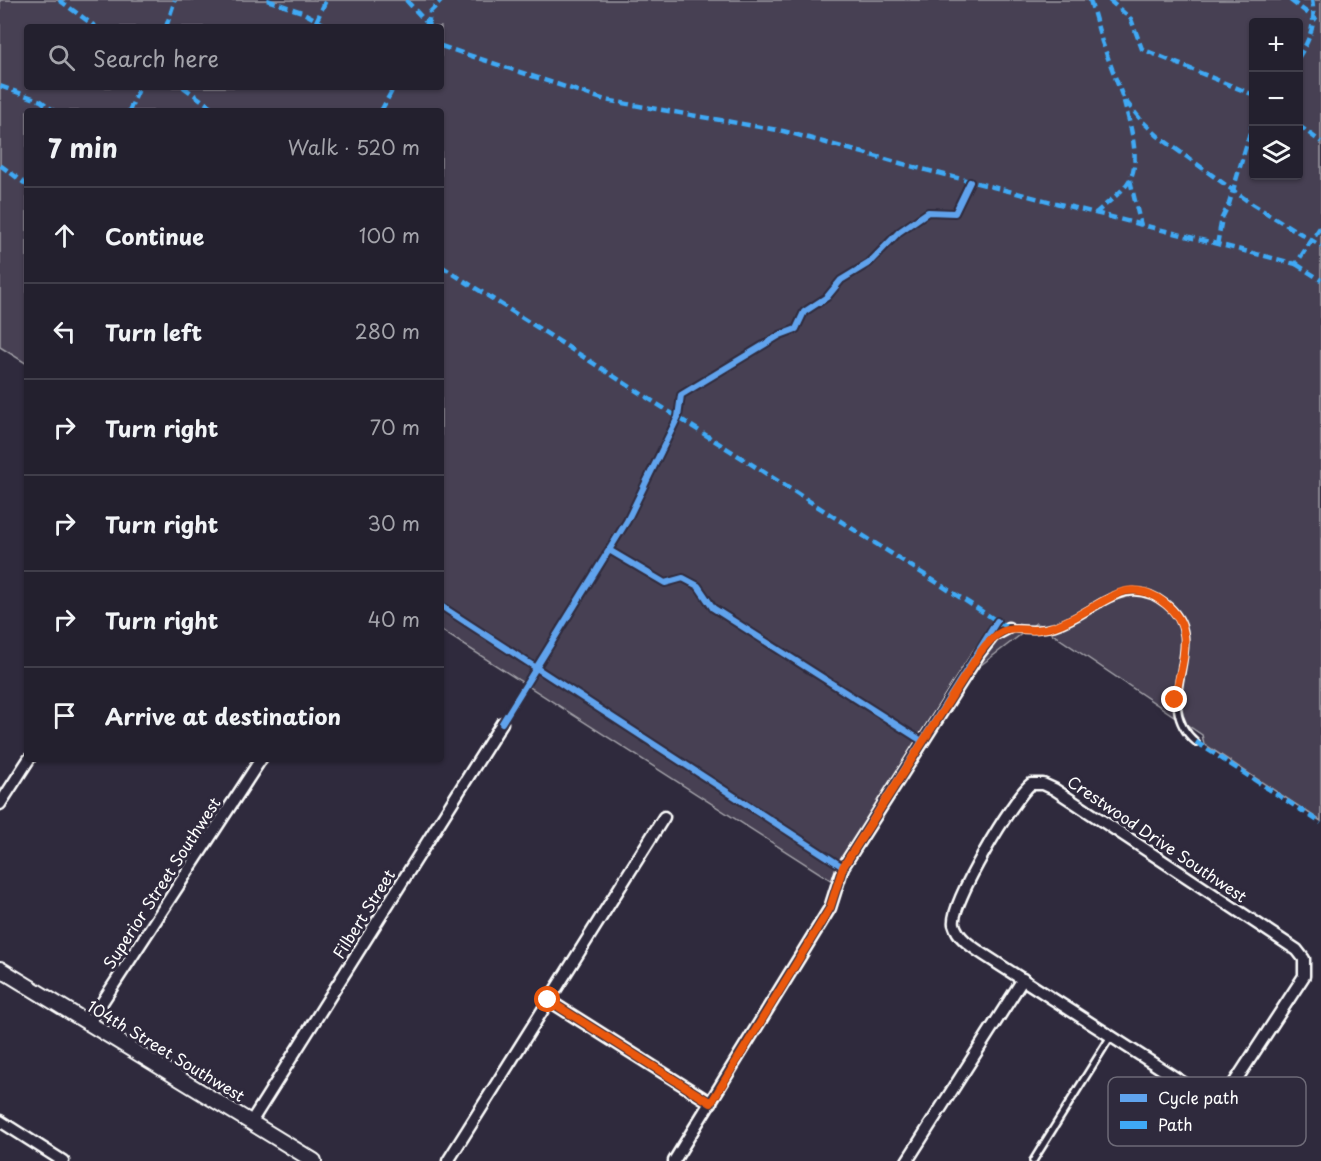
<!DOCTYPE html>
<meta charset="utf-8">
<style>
:root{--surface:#23202e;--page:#2b2836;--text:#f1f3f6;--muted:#a3a3aa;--line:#403e4a}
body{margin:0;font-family:"Playpen Sans",sans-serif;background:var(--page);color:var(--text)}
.controls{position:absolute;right:18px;top:18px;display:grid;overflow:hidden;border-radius:6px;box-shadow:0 2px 4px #0004}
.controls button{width:54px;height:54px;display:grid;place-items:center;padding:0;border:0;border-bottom:2px solid var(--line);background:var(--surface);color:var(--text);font:30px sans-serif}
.stop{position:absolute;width:18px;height:18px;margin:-14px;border:4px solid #ea580c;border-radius:50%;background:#fff}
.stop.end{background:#ea580c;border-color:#fff;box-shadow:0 2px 6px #0008}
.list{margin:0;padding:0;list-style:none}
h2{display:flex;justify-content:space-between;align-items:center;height:78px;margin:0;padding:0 24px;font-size:26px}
h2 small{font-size:20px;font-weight:400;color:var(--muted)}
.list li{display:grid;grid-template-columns:39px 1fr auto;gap:18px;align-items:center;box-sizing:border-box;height:96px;padding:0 24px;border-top:2px solid var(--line)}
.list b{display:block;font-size:22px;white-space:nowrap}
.list em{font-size:20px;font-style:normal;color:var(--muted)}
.icon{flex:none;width:33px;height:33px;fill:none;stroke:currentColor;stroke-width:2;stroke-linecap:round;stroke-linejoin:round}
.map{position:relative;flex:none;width:1321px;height:1161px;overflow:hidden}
.search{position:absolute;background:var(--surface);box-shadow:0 2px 4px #0004;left:24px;top:24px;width:420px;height:66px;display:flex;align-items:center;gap:15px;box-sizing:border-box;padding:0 21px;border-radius:6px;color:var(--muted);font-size:22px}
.panel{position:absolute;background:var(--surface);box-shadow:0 2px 4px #0004;left:24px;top:108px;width:420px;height:654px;border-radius:6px}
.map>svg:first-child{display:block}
.green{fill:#464152;stroke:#a2a0a8;stroke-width:1.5;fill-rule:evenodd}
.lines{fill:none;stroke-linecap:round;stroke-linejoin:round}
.service-casing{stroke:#fff;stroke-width:10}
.minor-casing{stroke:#fff;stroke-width:15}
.tertiary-casing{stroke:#fff;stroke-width:18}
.service{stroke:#2f2a3d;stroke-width:5}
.minor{stroke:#2f2a3d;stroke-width:10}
.tertiary{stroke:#2f2a3d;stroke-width:14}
.quiet{stroke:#3fa9f5;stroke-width:4.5;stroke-dasharray:9 4.5;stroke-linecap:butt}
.cycleway-casing{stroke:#2f2a3d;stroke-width:10}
.cycleway{stroke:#60a3ed;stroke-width:6}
.route{stroke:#ea580c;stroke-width:8}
.labels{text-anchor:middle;stroke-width:6;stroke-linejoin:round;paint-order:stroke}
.street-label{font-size:16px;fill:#fff;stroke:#2f2a3d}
.key{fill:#2f2a3d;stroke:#6d6a77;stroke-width:1.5}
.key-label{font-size:16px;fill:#fff}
</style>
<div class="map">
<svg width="1321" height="1161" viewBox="0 0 1321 1161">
<rect width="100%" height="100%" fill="#2f2a3d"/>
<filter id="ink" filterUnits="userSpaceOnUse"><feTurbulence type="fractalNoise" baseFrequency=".0167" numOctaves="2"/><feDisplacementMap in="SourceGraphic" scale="12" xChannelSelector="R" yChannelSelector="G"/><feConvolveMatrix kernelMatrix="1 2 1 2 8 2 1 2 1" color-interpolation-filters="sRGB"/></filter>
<g filter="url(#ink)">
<path class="green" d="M0 0H1321V821L1204 744 1202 735 1036 623 964 678 832 881 441 630V111H27V364L0 347ZM1254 22H1298V176H1254ZM27 27H441V87H27Z"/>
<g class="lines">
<g class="service-casing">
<g id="service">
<path d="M1008 628C1024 629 1039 631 1054 627 1096 614 1123 571 1166 604 1215 642 1147 701 1196 742"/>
<path d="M1033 1161 1111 1036"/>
</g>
</g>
<g class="minor-casing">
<g id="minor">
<path d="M0 804 29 759"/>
<path d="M548 1000 711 1103"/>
<path d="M88 1024 261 759"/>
<path d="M1213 1098 1227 1094 1304 976V959L1297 950 1054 789 1043 784H1031C1014 797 950 904 954 924 958 939 974 948 986 956L1207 1098H1213L1220 1114 1231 1126"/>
<path d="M0 1121 63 1161"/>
<path d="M251 1122 502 723"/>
<path d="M448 1161 664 817"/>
<path d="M674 1161 830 908 843 867 979 654 993 636 1008 628"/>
<path d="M907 1161 1023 979"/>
</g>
</g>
<g class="tertiary-casing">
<path id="tertiary" d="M0 969 314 1161"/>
</g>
<use href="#service" class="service"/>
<use href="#minor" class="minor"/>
<use href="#tertiary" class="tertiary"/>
<g class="quiet">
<path d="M59 0 96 27"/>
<path d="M267 0 302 12 329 27"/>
<path d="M406 0 428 24"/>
<path d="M1090 0 1102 42 1123 98 1141 120 1158 136 1252 204 1321 246"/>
<path d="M1109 0 1131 19 1142 49 1254 95"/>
<path d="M1290 0 1317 20"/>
<path d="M316 22 326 0"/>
<path d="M166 27 175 0"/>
<path d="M428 27 430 12 442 0"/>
<path d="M441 46 605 100 783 131 918 168 1296 264 1321 226"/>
<path d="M1298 58C1311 38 1316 23 1312 0"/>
<path d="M0 86 41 101 54 111"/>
<path d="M183 87 217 111"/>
<path d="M129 111 140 87"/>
<path d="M381 111 394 87"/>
<path d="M1298 125 1321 142"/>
<path d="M0 165 27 185"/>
<path d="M1130 180 1141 226"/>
<path d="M1095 214C1105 204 1122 193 1129 181 1142 160 1129 122 1124 101"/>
<path d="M1217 245 1222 218 1229 204 1254 119"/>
<path d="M1296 264 1321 280"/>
<path d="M441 266 1008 628"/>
<path d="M1196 742 1321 823"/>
</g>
<g class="cycleway-casing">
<g id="cycleway">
<path d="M609 550 665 583 683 578 698 586 713 608 922 741"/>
<path d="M441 606 843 867 997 621"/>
<path d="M502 723 627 521 678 417 681 395 780 335 796 329 804 312 827 297 841 280 869 263 899 232 928 212 955 213 970 182"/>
</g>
</g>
<use href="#cycleway" class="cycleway"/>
</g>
</g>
<g class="lines" filter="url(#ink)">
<path class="route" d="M548 1000 711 1103 830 908 843 867 979 654C1009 612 1018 639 1055 626 1078 618 1095 604 1117 594 1130 588 1144 590 1156 597 1201 625 1181 659 1175 700"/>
</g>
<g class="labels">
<g class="street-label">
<text transform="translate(1157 839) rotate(34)" y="6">Crestwood Drive Southwest</text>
<text transform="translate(162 883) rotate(-57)" y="6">Superior Street Southwest</text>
<text transform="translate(364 914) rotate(-58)" y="6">Filbert Street</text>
<text transform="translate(166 1051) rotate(31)" y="6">104th Street Southwest</text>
</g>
</g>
<rect x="1108" y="1077" width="198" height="69" rx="9" class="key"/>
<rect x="1120" y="1094" width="27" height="8" fill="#60a3ed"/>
<rect x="1120" y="1121" width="27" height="8" fill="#3fa9f5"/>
<g class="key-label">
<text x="1158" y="1104">Cycle path</text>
<text x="1158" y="1131">Path</text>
</g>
</svg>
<div class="controls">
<button>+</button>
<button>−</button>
<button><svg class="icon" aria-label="layers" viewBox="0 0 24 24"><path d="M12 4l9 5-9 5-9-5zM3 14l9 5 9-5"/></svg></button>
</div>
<div class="stop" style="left:548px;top:1000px"></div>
<div class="stop end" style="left:1175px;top:700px"></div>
<div class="search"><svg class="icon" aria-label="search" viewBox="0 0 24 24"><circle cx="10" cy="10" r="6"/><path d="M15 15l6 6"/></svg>Search here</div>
<section class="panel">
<h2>7 min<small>Walk · 520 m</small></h2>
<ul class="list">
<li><svg class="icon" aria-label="ahead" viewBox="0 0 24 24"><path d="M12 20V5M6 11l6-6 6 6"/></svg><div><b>Continue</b></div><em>100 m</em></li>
<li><svg class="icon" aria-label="left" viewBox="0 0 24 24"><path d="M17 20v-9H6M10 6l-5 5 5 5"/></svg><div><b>Turn left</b></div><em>280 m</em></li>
<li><svg class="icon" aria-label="right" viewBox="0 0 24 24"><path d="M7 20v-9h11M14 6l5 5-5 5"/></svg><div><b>Turn right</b></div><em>70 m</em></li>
<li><svg class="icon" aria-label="right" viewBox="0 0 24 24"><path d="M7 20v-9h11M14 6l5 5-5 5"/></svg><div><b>Turn right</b></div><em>30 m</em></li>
<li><svg class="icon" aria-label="right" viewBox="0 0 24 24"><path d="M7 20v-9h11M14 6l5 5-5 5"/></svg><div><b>Turn right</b></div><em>40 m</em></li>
<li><svg class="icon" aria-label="arrive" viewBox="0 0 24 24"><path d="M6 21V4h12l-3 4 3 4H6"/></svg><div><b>Arrive at destination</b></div></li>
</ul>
</section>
</div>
